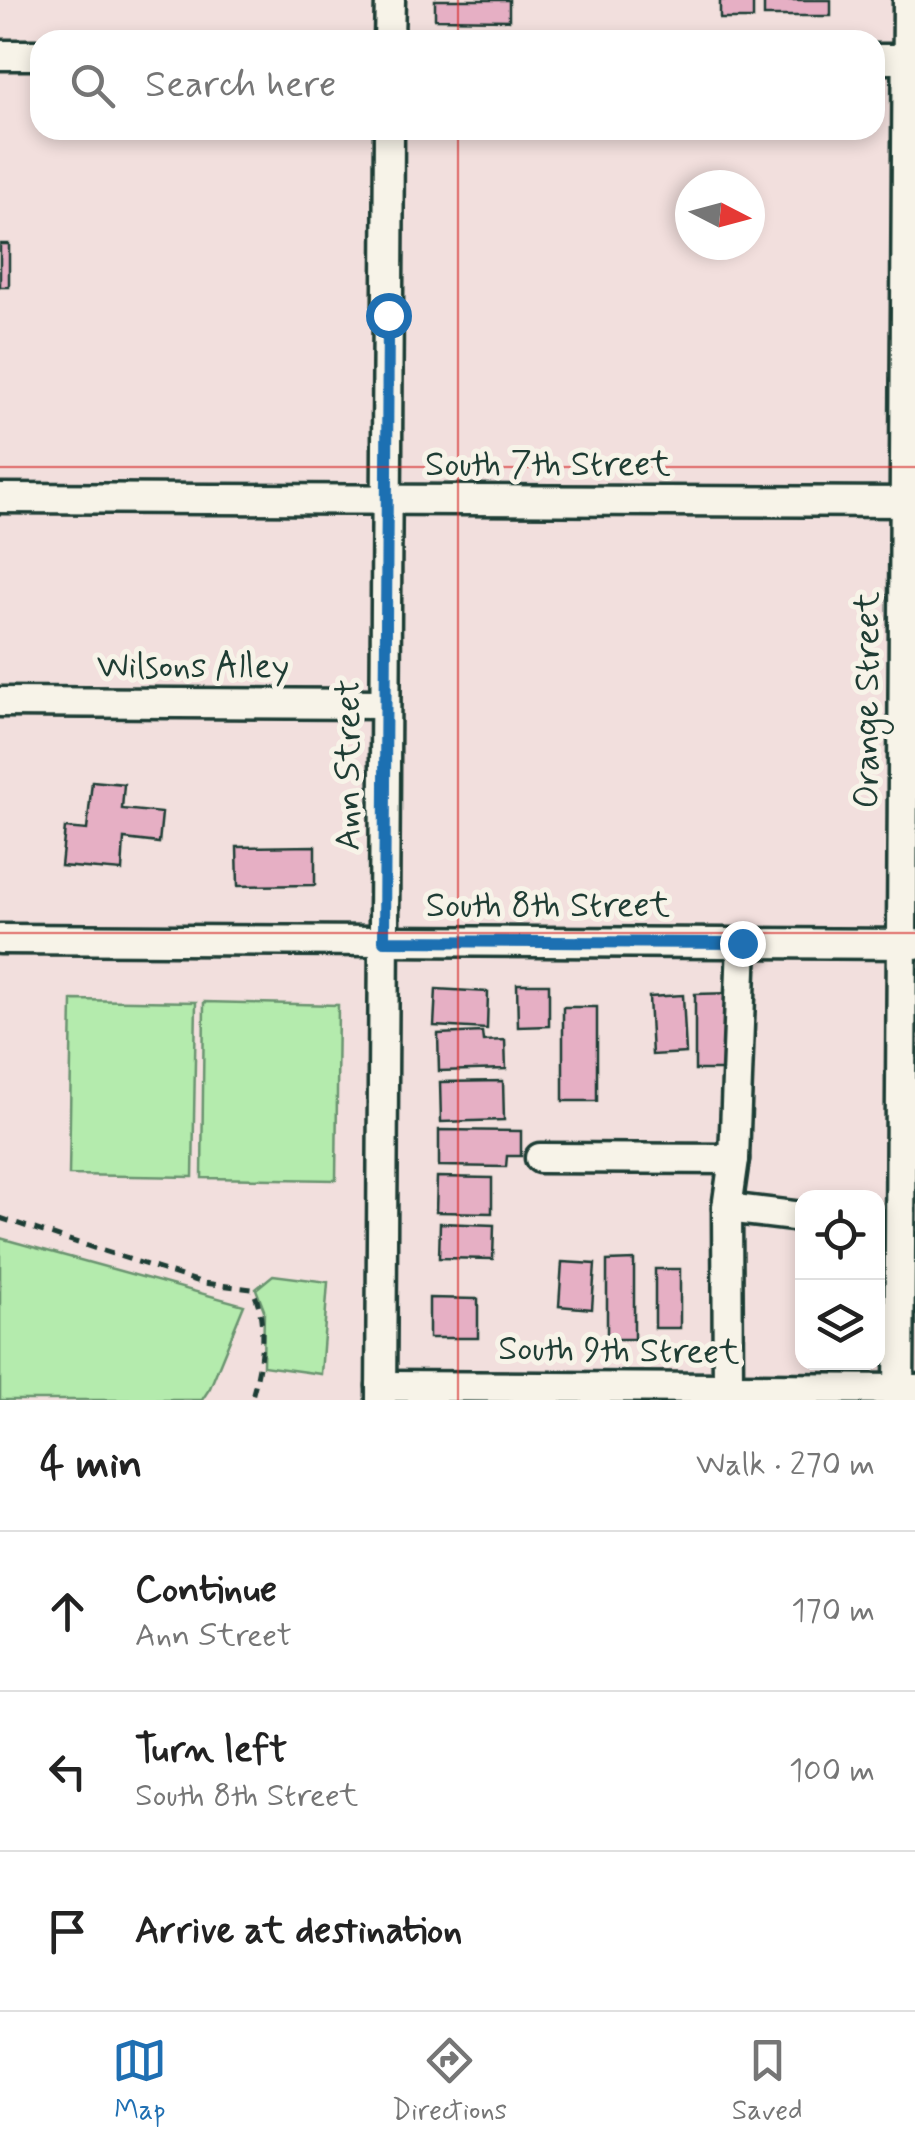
<!DOCTYPE html>
<meta charset="utf-8">
<style>
:root{--surface:#fff;--page:#f6f6f6;--text:#222;--muted:#767676;--line:#e0e0e0;--accent:#1f6fb2}
body{margin:0;font-family:Mynerve,sans-serif;background:var(--page);color:var(--text)}
.controls{position:absolute;right:30px;bottom:30px;display:grid;overflow:hidden;border-radius:20px;box-shadow:0 5px 15px #0003}
.controls button{width:90px;height:90px;display:grid;place-items:center;padding:0;border:0;border-bottom:2px solid var(--line);background:var(--surface);color:var(--text);font:50px sans-serif}
.compass{position:absolute;left:675px;top:170px;width:90px;height:90px;border-radius:50%;background:var(--surface);box-shadow:0 5px 15px #0003;rotate:96deg}
.stop{position:absolute;width:30px;height:30px;margin:-22px;border:8px solid #1f6fb2;border-radius:50%;background:#fff}
.stop.end{background:#1f6fb2;border-color:#fff;box-shadow:0 2px 10px #0008}
.list{margin:0;padding:0;list-style:none}
h2{display:flex;justify-content:space-between;align-items:center;height:130px;margin:0;padding:0 40px;font-size:42px}
h2 small{font-size:32px;font-weight:400;color:var(--muted)}
.list li{display:grid;grid-template-columns:65px 1fr auto;gap:30px;align-items:center;box-sizing:border-box;height:160px;padding:0 40px;border-top:2px solid var(--line)}
.list b{display:block;font-size:38px;white-space:nowrap}
.list p{margin:0;font-size:32px;white-space:nowrap;color:var(--muted)}
.list em{font-size:32px;font-style:normal;color:var(--muted)}
.icon{flex:none;width:55px;height:55px;fill:none;stroke:currentColor;stroke-width:2;stroke-linecap:round;stroke-linejoin:round}
.map{position:relative;flex:none;width:915px;height:1400px;overflow:hidden}
.search{position:absolute;background:var(--surface);box-shadow:0 5px 15px #0003;left:30px;right:30px;top:30px;height:110px;display:flex;align-items:center;gap:25px;box-sizing:border-box;padding:0 35px;border-radius:30px;color:var(--muted);font-size:38px}
.sheet{height:610px;background:var(--surface)}
nav{display:flex;justify-content:space-around;align-items:center;box-sizing:border-box;height:140px;border-top:2px solid var(--line);background:var(--surface);font-size:28px;color:var(--muted)}
nav a{display:grid;justify-items:center;gap:5px}
nav .on{color:var(--accent)}
.map>svg:first-child{display:block}
.green{fill:#b4ebad;stroke:#6a9470;stroke-width:2.5}
.building{fill:#e6afc4;stroke:#1f3d34;stroke-width:2.5}
.lines{fill:none;stroke-linecap:round;stroke-linejoin:round}
.minor-casing{stroke:#1f3d34;stroke-width:35}
.path{stroke:#1f3d34;stroke-width:5;stroke-dasharray:10 8;stroke-linecap:butt}
.minor{stroke:#f7f3e8;stroke-width:28}
.route{stroke:#1f6fb2;stroke-width:12}
.grid{fill:none;stroke:#d62828;stroke-width:2.5;stroke-opacity:0.55}
.labels{text-anchor:middle;stroke-width:10;stroke-linejoin:round;paint-order:stroke}
.street-label{font-size:35px;fill:#1f3d34;stroke:#f7f3e8}
</style>
<div class="map">
<svg width="915" height="1400" viewBox="0 0 915 1400">
<rect width="100%" height="100%" fill="#f2dfdd"/>
<filter id="ink" filterUnits="userSpaceOnUse"><feTurbulence type="fractalNoise" baseFrequency=".01" numOctaves="2"/><feDisplacementMap in="SourceGraphic" scale="20" xChannelSelector="R" yChannelSelector="G"/><feConvolveMatrix kernelMatrix="1 2 1 2 8 2 1 2 1" color-interpolation-filters="sRGB"/></filter>
<g filter="url(#ink)">
<g class="green">
<path d="M72 1000 196 1002 193 1177 69 1175Z"/>
<path d="M204 1002 338 1005 336 1180 202 1178Z"/>
<path d="M0 1238 244 1305 210 1388 202 1400H0Z"/>
<path d="M273 1275 328 1282 321 1374 263 1366 264 1310 256 1289Z"/>
</g>
<g class="building">
<path d="M435 0H509V20L435 19Z"/>
<rect x="720" y="0" width="33" height="19"/>
<rect x="764" y="0" width="67" height="16"/>
<rect x="0" y="244" width="9" height="43"/>
<path d="M92 781 124 784 122 809 162 813 159 843 124 839 122 871 61 866 65 828 87 830Z"/>
<path d="M315 846V885L238 886 237 847Z"/>
<path d="M517 984H549V1026L518 1027Z"/>
<path d="M436 989 488 992 487 1029 434 1026Z"/>
<path d="M733 993 734 1070H695V994Z"/>
<path d="M683 995 686 1053 652 1055 649 997Z"/>
<rect x="563" y="1007" width="34" height="94"/>
<path d="M482 1032 483 1041 505 1040 506 1069 439 1071 438 1034Z"/>
<path d="M503 1081 504 1120 441 1122 440 1082Z"/>
<path d="M439 1130 521 1131V1156H507L506 1167 439 1166Z"/>
<path d="M437 1177 492 1178V1213L436 1212Z"/>
<path d="M440 1223 494 1225 493 1259 439 1258Z"/>
<path d="M634 1260V1339H607V1261Z"/>
<path d="M562 1262 595 1264 592 1309 559 1306Z"/>
<rect x="655" y="1269" width="25" height="59"/>
<path d="M429 1298 478 1299V1338H429Z"/>
</g>
<g class="lines">
<g class="minor-casing">
<g id="minor">
<path d="M389 40 390 0"/>
<path d="M0 55H40"/>
<path d="M875 59H915"/>
<path d="M0 498 915 502"/>
<path d="M0 702 385 704"/>
<path d="M0 939 915 944"/>
<path d="M540 1158 734 1159"/>
<path d="M727 1208 802 1217"/>
<path d="M381 1386 915 1389"/>
<path d="M728 1388 727 1208 734 1159 742 943"/>
<path d="M381 1400 389 130"/>
<path d="M899 1400 908 0"/>
</g>
</g>
<path class="path" d="M0 1218 203 1283 252 1289C269 1319 261 1368 251 1400"/>
<use href="#minor" class="minor"/>
</g>
</g>
<g class="lines" filter="url(#ink)">
<path class="route" d="M388 315 384 941 742 943"/>
</g>
<path class="grid" d="M458 0V40M458 130V1400M0 467H915M0 933H915"/>
<g class="labels">
<g class="street-label">
<text x="548" y="475">South 7th Street</text>
<text x="193" y="677">Wilsons Alley</text>
<text transform="translate(866 700) rotate(-90)" y="12">Orange Street</text>
<text transform="translate(347 765) rotate(-90)" y="12">Ann Street</text>
<text x="548" y="916">South 8th Street</text>
<text transform="translate(619 1349) rotate(1)" y="12">South 9th Street</text>
</g>
</g>
</svg>
<div class="controls">
<button><svg class="icon" aria-label="locate" viewBox="0 0 24 24"><circle cx="12" cy="12" r="6"/><path d="M12 2v4M12 18v4M2 12h4M18 12h4"/></svg></button>
<button><svg class="icon" aria-label="layers" viewBox="0 0 24 24"><path d="M12 4l9 5-9 5-9-5zM3 14l9 5 9-5"/></svg></button>
</div>
<svg class="compass" viewBox="-18 -18 36 36"><path d="M0-13l5 13h-10z" fill="#e53935"/><path d="M0 13l5-13h-10z" fill="#767676"/></svg>
<div class="stop" style="left:388px;top:315px"></div>
<div class="stop end" style="left:742px;top:943px"></div>
<div class="search"><svg class="icon" aria-label="search" viewBox="0 0 24 24"><circle cx="10" cy="10" r="6"/><path d="M15 15l6 6"/></svg>Search here</div>
</div>
<section class="sheet">
<h2>4 min<small>Walk · 270 m</small></h2>
<ul class="list">
<li><svg class="icon" aria-label="ahead" viewBox="0 0 24 24"><path d="M12 20V5M6 11l6-6 6 6"/></svg><div><b>Continue</b><p>Ann Street</p></div><em>170 m</em></li>
<li><svg class="icon" aria-label="left" viewBox="0 0 24 24"><path d="M17 20v-9H6M10 6l-5 5 5 5"/></svg><div><b>Turn left</b><p>South 8th Street</p></div><em>100 m</em></li>
<li><svg class="icon" aria-label="arrive" viewBox="0 0 24 24"><path d="M6 21V4h12l-3 4 3 4H6"/></svg><div><b>Arrive at destination</b></div></li>
</ul>
</section>
<nav>
<a class="on"><svg class="icon" aria-label="map" viewBox="0 0 24 24"><path d="M3 6l6-2 6 2 6-2v14l-6 2-6-2-6 2zM9 4v14M15 6v14"/></svg>Map</a>
<a><svg class="icon" aria-label="directions" viewBox="0 0 24 24"><path d="M12 3l9 9-9 9-9-9zM9 14v-3h6M13 9l2 2-2 2"/></svg>Directions</a>
<a><svg class="icon" aria-label="saved" viewBox="0 0 24 24"><path d="M7 4h10v16l-5-4-5 4z"/></svg>Saved</a>
</nav>
